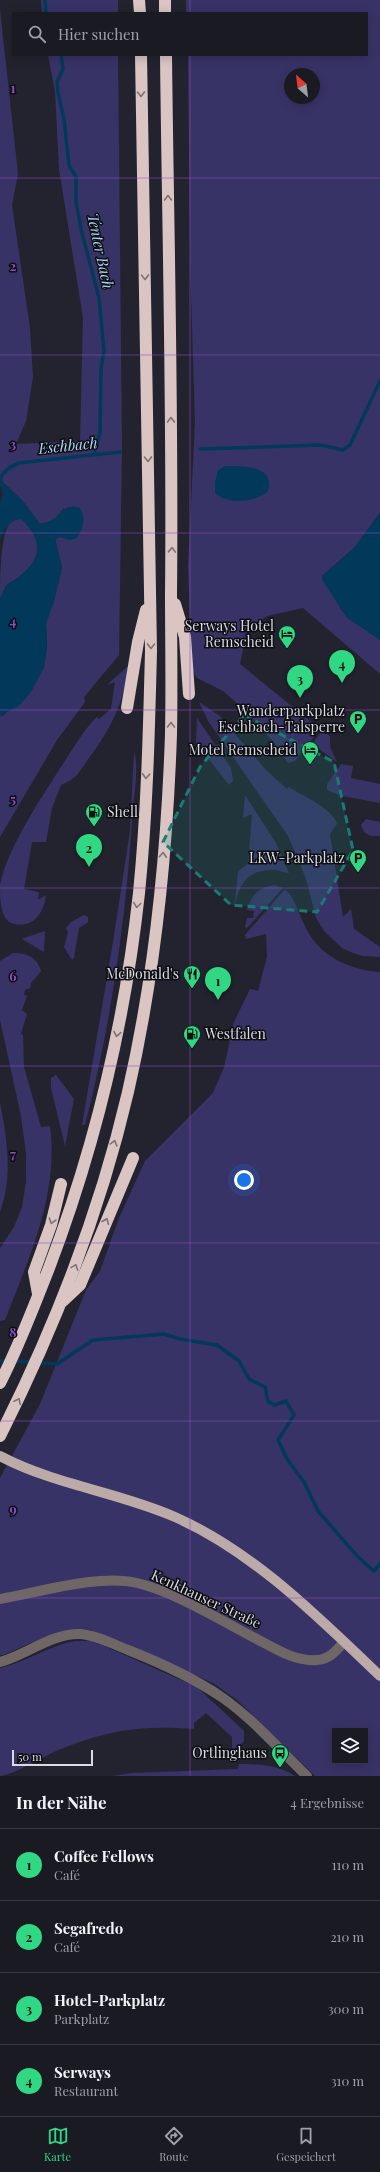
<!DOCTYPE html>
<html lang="de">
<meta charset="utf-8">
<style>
:root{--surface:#1a1a23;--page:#23232b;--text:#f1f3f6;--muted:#9fa1a6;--line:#383841;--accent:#30d883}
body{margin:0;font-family:"Playfair Display",serif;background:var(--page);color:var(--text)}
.controls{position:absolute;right:12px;bottom:12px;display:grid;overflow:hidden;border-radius:0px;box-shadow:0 2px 10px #0003}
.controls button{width:36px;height:36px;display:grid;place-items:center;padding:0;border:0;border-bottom:1px solid var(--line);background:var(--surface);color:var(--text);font:20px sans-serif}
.compass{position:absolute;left:284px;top:68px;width:36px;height:36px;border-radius:50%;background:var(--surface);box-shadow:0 2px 10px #0003;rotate:332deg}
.scale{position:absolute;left:12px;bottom:10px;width:81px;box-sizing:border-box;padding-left:4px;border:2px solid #d9dae2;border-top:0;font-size:11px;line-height:14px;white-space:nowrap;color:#d9dae2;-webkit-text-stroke:3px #0d0d12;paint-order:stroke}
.you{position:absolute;left:244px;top:1180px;width:14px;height:14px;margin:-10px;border:3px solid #fff;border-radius:50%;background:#1a73e8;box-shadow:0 0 0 6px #1a73e833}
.badge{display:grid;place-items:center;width:26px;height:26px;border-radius:50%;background:var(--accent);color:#111;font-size:13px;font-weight:700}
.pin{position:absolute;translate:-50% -33px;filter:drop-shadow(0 1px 2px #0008)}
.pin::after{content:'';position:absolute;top:21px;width:14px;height:12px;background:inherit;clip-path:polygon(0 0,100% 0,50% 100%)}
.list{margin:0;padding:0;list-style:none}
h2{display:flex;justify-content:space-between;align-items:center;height:52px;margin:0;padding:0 16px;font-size:17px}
h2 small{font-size:13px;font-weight:400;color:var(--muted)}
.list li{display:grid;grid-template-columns:26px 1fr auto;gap:12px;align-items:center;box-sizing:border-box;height:72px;padding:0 16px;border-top:1px solid var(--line)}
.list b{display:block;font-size:15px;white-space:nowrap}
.list p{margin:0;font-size:13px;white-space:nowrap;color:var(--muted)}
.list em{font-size:13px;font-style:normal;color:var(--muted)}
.icon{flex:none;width:22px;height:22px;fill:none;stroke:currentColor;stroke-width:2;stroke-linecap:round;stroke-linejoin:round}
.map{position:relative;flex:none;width:380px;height:1776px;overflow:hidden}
.search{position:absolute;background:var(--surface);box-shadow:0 2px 10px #0003;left:12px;right:12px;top:12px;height:44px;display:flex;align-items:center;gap:10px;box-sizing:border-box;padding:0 14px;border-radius:0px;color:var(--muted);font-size:15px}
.sheet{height:340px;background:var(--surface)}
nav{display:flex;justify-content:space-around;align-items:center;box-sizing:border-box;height:56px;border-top:1px solid var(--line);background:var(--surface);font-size:11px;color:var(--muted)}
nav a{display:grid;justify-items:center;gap:2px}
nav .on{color:var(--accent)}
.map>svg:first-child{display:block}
.green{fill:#383366;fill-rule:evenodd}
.water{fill:#02395a}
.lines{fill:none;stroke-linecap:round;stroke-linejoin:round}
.stream{stroke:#02395a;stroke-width:3.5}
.minor{stroke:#6f6766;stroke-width:10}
.major{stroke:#bbaaa8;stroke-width:10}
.highway{stroke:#dac5c3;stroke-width:12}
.oneway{stroke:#7e7273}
.marked{fill:#197b74;fill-opacity:0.2;stroke:#197b74;stroke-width:3;stroke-dasharray:8 5;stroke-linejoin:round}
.grid{fill:none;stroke:#8e4fc6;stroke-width:1;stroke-opacity:0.55}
.labels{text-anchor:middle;stroke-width:3;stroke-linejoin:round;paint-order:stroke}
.poi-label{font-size:14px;fill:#d9dae2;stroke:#0d0d12;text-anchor:end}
.street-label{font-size:14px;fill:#d9dae2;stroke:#0d0d12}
.water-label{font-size:15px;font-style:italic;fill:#a9d3f3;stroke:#0d0d12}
.grid-label{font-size:13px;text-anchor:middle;font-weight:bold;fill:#8e4fc6;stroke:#0d0d12;stroke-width:3;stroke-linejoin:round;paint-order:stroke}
</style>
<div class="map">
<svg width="380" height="1776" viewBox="0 0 380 1776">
<rect width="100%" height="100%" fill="#23232f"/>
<g class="green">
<path d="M41 0H118V13H42Z"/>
<path d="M186 0H380V513L355 547 322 576 342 611 380 640V674L303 608 267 616 247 631 240 664 320 729 295 761 288 763 275 744 246 711 223 691 197 678 192 670 188 567 195 422 190 261 188 55H367V13H186ZM290 74H314V98H290Z"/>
<path d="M0 10 18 174 12 205 30 328 33 377 26 421 16 444 80 441 83 318 59 169 55 91 48 55H118L122 446 119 655 84 697 85 702 57 740 0 837V716L4 715 44 668 47 646 46 624 48 613 54 601 62 567 55 539 60 537 66 538 64 508 54 520 40 524 22 500 5 484 0 485Z"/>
<path d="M22 519C42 539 44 557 20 576 16 580 11 581 7 585 4 588 2 595 0 599 0 581 0 529 12 521 15 519 19 519 22 519Z"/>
<path d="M129 665C124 702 111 729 89 758 78 773 78 778 61 785L52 808 46 842H32L24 889 39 892 38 900 46 895C44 915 30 931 9 922 0 914 0 898 0 885 8 845 46 791 68 756 77 743 85 728 97 717L99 719 111 709 115 682 107 685Z"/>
<path d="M199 702 220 716 265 769 287 789 289 787C302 796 333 808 337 824L330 834 343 917 351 909 354 929 380 947V957L363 956 353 953 342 948 324 931 316 918 306 879 288 836 208 721Z"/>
<path d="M197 718 231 768 233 781 229 785 196 743Z"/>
<path d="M322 731 330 736V747L337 762 312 744Z"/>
<path d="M134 752C139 762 134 796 133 809 126 916 112 1021 85 1125H82L113 942 130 831Z"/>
<path d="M341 764 353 766 351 778 380 784V803L342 796 327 790V784Z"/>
<path d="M245 795 276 843 289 873C285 873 279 870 274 870 245 869 237 888 234 913L238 871 248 864 252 814 243 818Z"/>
<path d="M366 819 380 822V836H370L364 832 361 825Z"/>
<path d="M274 885 283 888 247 928 245 927 247 918H253L254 911 247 910C251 895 258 888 274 885Z"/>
<path d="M285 889C295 898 298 912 304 924 317 955 348 970 380 972V1776H315L237 1700 213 1683 90 1630C59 1628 32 1643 4 1655H0V1478L40 1404 86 1290 100 1271 119 1218 145 1161 213 1093 224 1067 234 1022 250 989 258 991 267 957 266 934 246 939 245 935ZM335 1731H365V1761H335Z"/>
<path d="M84 915 88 917V922L79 928 74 956 76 955 72 960 64 947 68 932 66 928 71 922Z"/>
<path d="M45 931 44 952 22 939 24 938Z"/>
<path d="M13 953C26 953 37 957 41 971L31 983 30 988 25 990 24 995 27 996 22 1010 27 1014 21 1034 23 1035 24 1067 41 1127 50 1126C59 1194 29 1258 5 1320L0 1321V1248L14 1227 22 1207 26 1182V1154L21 1116 0 1020V961Z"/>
<path d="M56 1075 74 1099 65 1146 51 1088V1078Z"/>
<path d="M0 1103C7 1139 13 1176 0 1212Z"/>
<path d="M75 1641H90L102 1645 190 1684 199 1689 244 1731V1741L239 1747 232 1749V1737L206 1713 194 1723V1729C140 1725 107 1730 56 1751 43 1757 13 1775 0 1776V1668C26 1662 48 1646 75 1641Z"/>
<path d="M239 1764C258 1764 278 1765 295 1776H113L131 1773 238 1769Z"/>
</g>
<g class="water">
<path d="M225 466C242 466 276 465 268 491 255 503 227 505 215 493V482L218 470Z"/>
<path d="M5 484 22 500 40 524C63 521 58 503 79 507 86 516 84 528 77 538L70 540 60 537 55 539 62 567 54 601 46 624 47 646 44 668 31 692 20 705 0 716V599C2 595 4 588 7 585 11 581 16 580 20 576 44 557 42 539 21 519 8 521 6 528 0 539V503L3 494 0 485Z"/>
<path d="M380 513V640L347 618 323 581 322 576 355 547Z"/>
</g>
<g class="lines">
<g class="stream">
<path d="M45 0 46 13"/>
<path d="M61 55 63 69 57 82 58 93 64 119 69 165 76 177V201L81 229 99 298 104 351 101 369 100 433 94 454"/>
<path d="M200 449 321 445 343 450 350 445 380 381"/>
<path d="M4 488 0 479C4 470 11 466 19 463L120 452"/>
<path d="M0 1361H8"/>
<path d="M14 1361 32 1362"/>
<path d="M38 1363 57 1364 93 1340 164 1334 180 1339 217 1345 239 1361 249 1379 265 1387 268 1401 274 1405 286 1401 294 1415 278 1440 287 1459 304 1482 318 1511 358 1557 374 1571 380 1564"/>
</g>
<g class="minor">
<path d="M0 1599C41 1592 98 1574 137 1583 173 1591 222 1621 255 1638 274 1648 295 1662 317 1660 329 1660 337 1650 344 1642"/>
<path d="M0 1662C26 1655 52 1633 80 1634 96 1635 113 1644 128 1650 161 1663 194 1678 223 1698 254 1720 280 1750 307 1776"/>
</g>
<path class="major" d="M0 1456C55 1485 118 1492 175 1517 254 1552 318 1617 380 1676"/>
<g class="highway">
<path d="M139 0 140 13"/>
<path d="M165 0V13"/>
<path d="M175 604 185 637 189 694"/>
<path d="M127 708 138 642 146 610"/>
<path d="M38 1294 34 1272 51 1225 61 1184"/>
<path d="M63 1301 80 1285 133 1158"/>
<path d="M0 1383C19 1346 34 1306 49 1268 95 1147 125 1022 139 893 147 813 149 732 151 651L141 55"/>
<path d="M0 1436C55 1327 100 1212 128 1092 155 975 167 854 171 734 172 687 171 640 171 593 173 414 168 234 166 55"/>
</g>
</g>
<defs><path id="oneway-chevron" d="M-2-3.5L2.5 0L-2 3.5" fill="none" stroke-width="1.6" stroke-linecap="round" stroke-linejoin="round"/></defs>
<g class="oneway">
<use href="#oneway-chevron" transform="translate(141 94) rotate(89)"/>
<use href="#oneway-chevron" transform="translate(168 198) rotate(-91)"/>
<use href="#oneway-chevron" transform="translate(145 277) rotate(89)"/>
<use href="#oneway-chevron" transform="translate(171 420) rotate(-91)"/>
<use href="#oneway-chevron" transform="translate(148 459) rotate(89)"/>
<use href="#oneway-chevron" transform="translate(172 550) rotate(-88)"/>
<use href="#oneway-chevron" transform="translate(151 646) rotate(90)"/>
<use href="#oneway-chevron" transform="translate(171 725) rotate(-90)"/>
<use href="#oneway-chevron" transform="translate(146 776) rotate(93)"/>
<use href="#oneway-chevron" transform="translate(163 855) rotate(-86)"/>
<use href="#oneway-chevron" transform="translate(137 905) rotate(98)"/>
<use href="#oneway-chevron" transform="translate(117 1034) rotate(100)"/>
<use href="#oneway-chevron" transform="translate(114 1143) rotate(-75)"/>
<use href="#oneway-chevron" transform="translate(52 1221) rotate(107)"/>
<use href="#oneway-chevron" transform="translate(106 1221) rotate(-67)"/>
<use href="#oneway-chevron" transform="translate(75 1267) rotate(-70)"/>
<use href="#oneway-chevron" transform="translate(18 1401) rotate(-63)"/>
</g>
<path class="marked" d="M244 715 334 762 353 850 317 912 231 905 163 842 200 767Z"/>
<path class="grid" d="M190 0V13M190 55V1776M0 178H380M0 355H380M0 533H380M0 710H380M0 888H380M0 1066H380M0 1243H380M0 1421H380M0 1598H380"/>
<defs>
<g id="hotel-pin" transform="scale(0.9)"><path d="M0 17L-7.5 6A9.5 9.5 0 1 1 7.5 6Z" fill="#30d883" stroke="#0d0d12"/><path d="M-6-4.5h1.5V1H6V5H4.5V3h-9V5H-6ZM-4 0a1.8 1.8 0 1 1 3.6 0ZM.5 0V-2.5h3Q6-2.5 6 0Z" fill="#111"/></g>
<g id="parking-pin" transform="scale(0.9)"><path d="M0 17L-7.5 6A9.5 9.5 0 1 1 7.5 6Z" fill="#30d883" stroke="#0d0d12"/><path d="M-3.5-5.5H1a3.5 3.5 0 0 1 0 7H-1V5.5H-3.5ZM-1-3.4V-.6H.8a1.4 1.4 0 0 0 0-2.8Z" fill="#111"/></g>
<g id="fuel-pin" transform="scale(0.9)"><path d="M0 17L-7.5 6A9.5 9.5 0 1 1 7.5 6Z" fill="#30d883" stroke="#0d0d12"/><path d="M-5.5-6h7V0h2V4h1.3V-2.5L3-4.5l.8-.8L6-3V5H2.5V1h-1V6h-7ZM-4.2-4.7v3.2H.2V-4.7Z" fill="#111"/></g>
<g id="restaurant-pin" transform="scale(0.9)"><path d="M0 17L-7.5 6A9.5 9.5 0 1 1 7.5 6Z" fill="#30d883" stroke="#0d0d12"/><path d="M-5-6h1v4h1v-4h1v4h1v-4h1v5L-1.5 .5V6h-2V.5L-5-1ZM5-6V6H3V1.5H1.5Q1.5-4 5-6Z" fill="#111"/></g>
<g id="bus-pin" transform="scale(0.9)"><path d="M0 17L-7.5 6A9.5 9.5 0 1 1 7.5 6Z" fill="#30d883" stroke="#0d0d12"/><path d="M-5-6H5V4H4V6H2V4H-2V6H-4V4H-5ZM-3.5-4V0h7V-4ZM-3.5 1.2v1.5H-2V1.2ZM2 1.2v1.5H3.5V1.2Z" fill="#111"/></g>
</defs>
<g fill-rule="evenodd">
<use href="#hotel-pin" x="287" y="634"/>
<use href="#parking-pin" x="358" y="719"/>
<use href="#hotel-pin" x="310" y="750"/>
<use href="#fuel-pin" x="94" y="812"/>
<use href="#parking-pin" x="358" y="858"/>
<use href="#restaurant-pin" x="192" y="974"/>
<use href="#fuel-pin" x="192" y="1034"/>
<use href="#bus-pin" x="280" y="1753"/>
</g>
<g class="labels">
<g class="poi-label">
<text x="274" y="631">Serways Hotel<tspan x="274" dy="16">Remscheid</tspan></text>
<text x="345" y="716">Wanderparkplatz<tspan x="345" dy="16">Eschbach-Talsperre</tspan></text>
<text x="297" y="755">Motel Remscheid</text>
<text x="107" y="817" text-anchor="start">Shell</text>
<text x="345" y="863">LKW-Parkplatz</text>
<text x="179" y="979">McDonald's</text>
<text x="205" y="1039" text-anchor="start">Westfalen</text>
<text x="267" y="1758">Ortlinghaus</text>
</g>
<g class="street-label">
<text transform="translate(206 1599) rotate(25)" y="5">Kenkhauser Straße</text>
</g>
<g class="water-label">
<text transform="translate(100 251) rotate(78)" y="5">Tenter Bach</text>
<text transform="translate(68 446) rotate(-6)" y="5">Eschbach</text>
</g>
</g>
<g class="grid-label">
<text x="13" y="93">1</text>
<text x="13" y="271">2</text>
<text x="13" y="449">3</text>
<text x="13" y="626">4</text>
<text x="13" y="804">5</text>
<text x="13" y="981">6</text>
<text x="13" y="1159">7</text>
<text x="13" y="1337">8</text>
<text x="13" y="1514">9</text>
</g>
</svg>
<div class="controls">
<button><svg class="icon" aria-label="layers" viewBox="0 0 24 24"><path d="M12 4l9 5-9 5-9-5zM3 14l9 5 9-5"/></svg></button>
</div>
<svg class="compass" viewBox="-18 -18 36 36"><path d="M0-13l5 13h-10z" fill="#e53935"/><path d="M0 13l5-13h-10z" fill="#9fa1a6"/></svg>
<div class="scale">50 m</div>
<div class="you"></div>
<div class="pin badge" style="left:218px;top:1000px">1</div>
<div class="pin badge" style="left:89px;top:867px">2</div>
<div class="pin badge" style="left:300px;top:698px">3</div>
<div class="pin badge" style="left:342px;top:683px">4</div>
<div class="search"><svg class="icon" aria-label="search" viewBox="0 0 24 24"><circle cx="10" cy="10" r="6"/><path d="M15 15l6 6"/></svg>Hier suchen</div>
</div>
<section class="sheet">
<h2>In der Nähe<small>4 Ergebnisse</small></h2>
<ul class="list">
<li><span class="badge">1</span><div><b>Coffee Fellows</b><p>Café</p></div><em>110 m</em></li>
<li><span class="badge">2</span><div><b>Segafredo</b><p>Café</p></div><em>210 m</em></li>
<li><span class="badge">3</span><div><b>Hotel-Parkplatz</b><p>Parkplatz</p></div><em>300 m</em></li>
<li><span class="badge">4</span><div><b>Serways</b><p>Restaurant</p></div><em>310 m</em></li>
</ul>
</section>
<nav>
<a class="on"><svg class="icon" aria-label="map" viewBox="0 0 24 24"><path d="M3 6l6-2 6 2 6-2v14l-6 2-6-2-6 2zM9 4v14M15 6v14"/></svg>Karte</a>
<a><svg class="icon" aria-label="directions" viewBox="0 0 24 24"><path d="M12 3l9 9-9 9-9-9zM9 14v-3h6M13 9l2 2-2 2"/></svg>Route</a>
<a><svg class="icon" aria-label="saved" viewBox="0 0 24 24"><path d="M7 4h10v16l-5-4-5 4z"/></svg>Gespeichert</a>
</nav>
